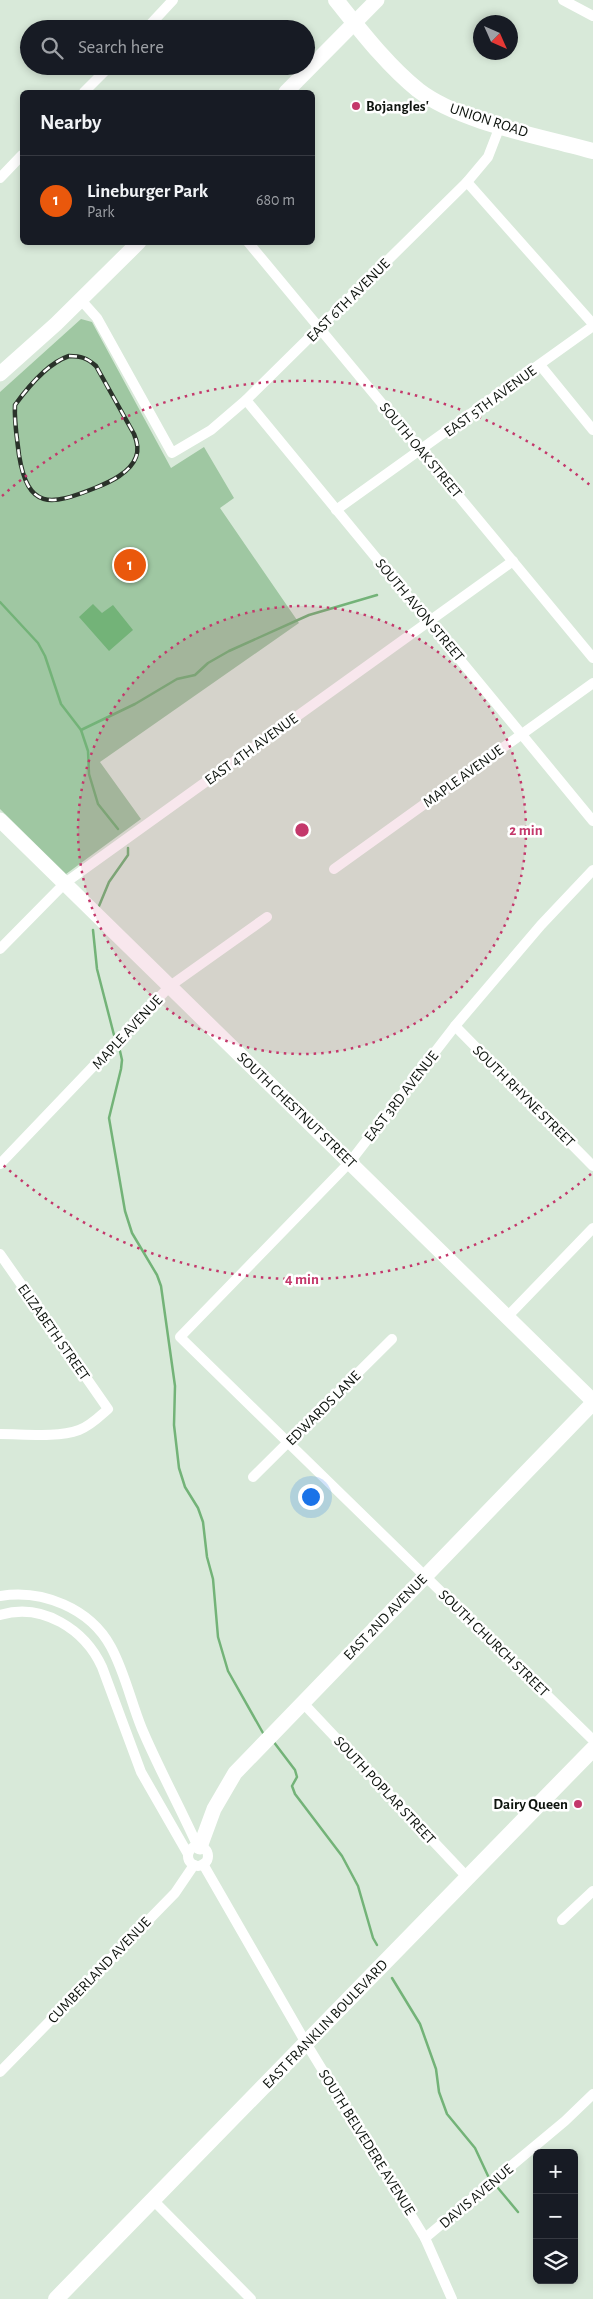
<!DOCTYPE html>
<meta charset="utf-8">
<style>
:root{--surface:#171b24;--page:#20242c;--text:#f1f3f6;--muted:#9ea1a6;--line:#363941;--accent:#ea580c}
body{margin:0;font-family:"Alegreya Sans",sans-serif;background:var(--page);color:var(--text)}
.controls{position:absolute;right:15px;bottom:15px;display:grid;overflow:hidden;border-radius:8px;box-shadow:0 2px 8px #0003}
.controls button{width:45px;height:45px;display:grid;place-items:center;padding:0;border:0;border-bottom:1px solid var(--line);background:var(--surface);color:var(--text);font:25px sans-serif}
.compass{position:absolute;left:473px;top:15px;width:45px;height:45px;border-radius:50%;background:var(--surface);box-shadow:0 2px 8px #0003;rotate:135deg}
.you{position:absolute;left:310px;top:1496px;width:18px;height:18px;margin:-12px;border:4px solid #fff;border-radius:50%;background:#1a73e8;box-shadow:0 0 0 8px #1a73e833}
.badge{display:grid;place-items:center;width:32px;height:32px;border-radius:50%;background:var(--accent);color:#fff;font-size:16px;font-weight:700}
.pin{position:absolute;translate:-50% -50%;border:2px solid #fff;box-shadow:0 1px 5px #0006}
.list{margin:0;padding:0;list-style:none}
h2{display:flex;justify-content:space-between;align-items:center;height:65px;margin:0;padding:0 20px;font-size:21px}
h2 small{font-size:16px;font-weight:400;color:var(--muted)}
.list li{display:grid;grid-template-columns:32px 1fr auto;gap:15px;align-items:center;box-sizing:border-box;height:90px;padding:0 20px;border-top:1px solid var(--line)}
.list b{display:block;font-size:19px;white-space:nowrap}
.list p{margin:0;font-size:16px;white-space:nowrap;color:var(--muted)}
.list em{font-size:16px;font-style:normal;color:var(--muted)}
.icon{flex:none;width:28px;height:28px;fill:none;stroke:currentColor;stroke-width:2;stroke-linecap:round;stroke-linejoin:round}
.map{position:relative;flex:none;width:593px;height:2299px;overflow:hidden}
.search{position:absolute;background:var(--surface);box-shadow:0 2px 8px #0003;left:20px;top:20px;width:295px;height:55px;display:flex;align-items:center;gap:12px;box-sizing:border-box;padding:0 18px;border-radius:28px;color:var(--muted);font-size:19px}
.panel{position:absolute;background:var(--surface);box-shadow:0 2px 8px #0003;left:20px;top:90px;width:295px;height:155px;border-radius:8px}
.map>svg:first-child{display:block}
.green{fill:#9fc7a2}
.water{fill:#73b378}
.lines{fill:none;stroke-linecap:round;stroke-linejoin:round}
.stream{stroke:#73b378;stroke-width:2.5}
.street{stroke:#fff;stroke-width:10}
.secondary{stroke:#fff;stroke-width:15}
.primary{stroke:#fff;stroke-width:16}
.rail-casing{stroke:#2a322a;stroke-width:4.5}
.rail{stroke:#fff;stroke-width:2.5;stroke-dasharray:8;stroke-linecap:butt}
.ring{fill:none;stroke:#c4386b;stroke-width:2.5;stroke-dasharray:2.5 5}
.poi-dot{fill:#c4386b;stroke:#fff;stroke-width:2}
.labels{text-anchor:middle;stroke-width:5;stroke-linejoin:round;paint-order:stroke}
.poi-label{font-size:15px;font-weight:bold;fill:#0e140e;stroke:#fff;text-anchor:start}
.street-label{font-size:15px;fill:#0e140e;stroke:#fff}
.centre{fill:#c4386b;stroke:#fff;stroke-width:2.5}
.ring-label{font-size:15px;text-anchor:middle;font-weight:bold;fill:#c4386b;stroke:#fff;stroke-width:5;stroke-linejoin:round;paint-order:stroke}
</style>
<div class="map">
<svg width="593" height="2299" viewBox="0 0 593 2299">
<rect width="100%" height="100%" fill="#d8e9d9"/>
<path class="green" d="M81 319 92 322 171 468 204 447 234 498 220 508 299 623 100 762 141 819 66 874 0 809V392Z"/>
<path class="water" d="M93 604 102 613 113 605 133 630 109 651 79 617Z"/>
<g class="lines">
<g class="stream">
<path d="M0 602 38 643 45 656 61 704 81 730 88 751 89 774 98 804 118 829"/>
<path d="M81 730 135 704 177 679 195 675 208 663 229 651 309 615 377 595"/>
<path d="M99 906 109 882 128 855V848"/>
<path d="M93 930 97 969 114 1035"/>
<path d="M120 1051 122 1060 121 1069 109 1118 125 1211 132 1233 157 1275 161 1286 175 1386 174 1425 179 1468 185 1487 198 1508 203 1522 207 1557 213 1579 218 1637 228 1671 263 1733"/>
<path d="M273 1741 295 1770 297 1777 292 1786 295 1794 342 1856 358 1886 373 1938 377 1945"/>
<path d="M392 1978 420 2024 436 2069 439 2092 447 2114 475 2148 489 2178"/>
<path d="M498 2188 518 2212"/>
</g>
<g class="street">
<path d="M563 0 593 16"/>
<path d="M146 29 173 0"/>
<path d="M84 92 110 66"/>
<path d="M0 178 22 155"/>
<path d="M467 182 593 324"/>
<path d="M248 242 593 658"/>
<path d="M81 300 97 318 172 453 211 430 246 400 467 182 488 157 500 126"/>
<path d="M540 365 593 430"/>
<path d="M246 400 593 821"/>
<path d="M336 510 593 326"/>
<path d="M334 869 593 683"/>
<path d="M593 870 541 925 455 1026 350 1162 180 1337 593 1740"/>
<path d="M0 949 65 883 513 561"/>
<path d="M455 1026 593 1166"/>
<path d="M0 1164 170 986 267 917"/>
<path d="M0 1254 108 1409C99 1417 90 1426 79 1430 57 1438 24 1434 0 1434"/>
<path d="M508 1316 593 1228"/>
<path d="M253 1477 392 1339"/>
<path d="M0 1596C42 1589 90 1608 111 1647 125 1673 131 1702 142 1729 159 1769 180 1807 198 1847"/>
<path d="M0 1615C43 1602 85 1630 102 1667L141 1772 188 1854"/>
<path d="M303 1703 467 1877"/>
<circle cx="198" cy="1856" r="10"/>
<path d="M203 1864 306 2043 425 2238 452 2299"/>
<path d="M562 1920 593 1891"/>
<path d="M0 2072 175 1893 194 1865"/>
<path d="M153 2200 251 2299"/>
<path d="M425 2238 565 2121 593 2094"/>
</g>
<g class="secondary">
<path d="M286 92 377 0"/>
<path d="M0 374 56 324 139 242"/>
<path d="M0 820 593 1401"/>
<path d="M200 1847 214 1809 235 1773 593 1403"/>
</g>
<g class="primary">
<path d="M336 0C361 31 387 65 418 90 461 123 540 136 593 151"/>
<path d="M56 2299 593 1749"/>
</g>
<g class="rail-casing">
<path id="rail" d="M69 356C81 356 87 358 96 366L134 434C137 441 139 449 136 457 130 473 110 482 95 488 50 506 28 510 19 455 17 438 14 422 15 405 28 387 48 363 69 356Z"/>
</g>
<use href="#rail" class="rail"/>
</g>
<circle cx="302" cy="830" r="224" fill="#c4386b" fill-opacity=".12"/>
<g class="ring">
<circle cx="302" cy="830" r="224"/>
<path d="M591 1174A449 449 0 0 1 2 1164M2 496A449 449 0 0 1 591 486"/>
</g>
<g class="poi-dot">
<circle cx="356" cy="106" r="5"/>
<circle cx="578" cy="1804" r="5"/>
</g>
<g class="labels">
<g class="poi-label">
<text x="366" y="111">Bojangles'</text>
<text x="568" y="1809" text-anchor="end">Dairy Queen</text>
</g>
<g class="street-label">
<text transform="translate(489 120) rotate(18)" y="5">UNION ROAD</text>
<text transform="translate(348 300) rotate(-45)" y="5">EAST 6TH AVENUE</text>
<text transform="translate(490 401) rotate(-36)" y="5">EAST 5TH AVENUE</text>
<text transform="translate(421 450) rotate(50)" y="5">SOUTH OAK STREET</text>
<text transform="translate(420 610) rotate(50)" y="5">SOUTH AVON STREET</text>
<text transform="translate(251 749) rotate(-36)" y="5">EAST 4TH AVENUE</text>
<text transform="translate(463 776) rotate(-36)" y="5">MAPLE AVENUE</text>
<text transform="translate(127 1032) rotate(-47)" y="5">MAPLE AVENUE</text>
<text transform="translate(401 1096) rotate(-52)" y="5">EAST 3RD AVENUE</text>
<text transform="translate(524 1096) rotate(45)" y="5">SOUTH RHYNE STREET</text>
<text transform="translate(297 1110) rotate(44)" y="5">SOUTH CHESTNUT STREET</text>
<text transform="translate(54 1332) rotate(55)" y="5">ELIZABETH STREET</text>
<text transform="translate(323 1408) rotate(-45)" y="5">EDWARDS LANE</text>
<text transform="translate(385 1617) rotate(-46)" y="5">EAST 2ND AVENUE</text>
<text transform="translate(494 1643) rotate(44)" y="5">SOUTH CHURCH STREET</text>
<text transform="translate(385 1790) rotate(47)" y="5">SOUTH POPLAR STREET</text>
<text transform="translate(99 1970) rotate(-46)" y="5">CUMBERLAND AVENUE</text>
<text transform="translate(325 2024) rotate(-46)" y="5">EAST FRANKLIN BOULEVARD</text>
<text transform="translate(367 2142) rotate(58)" y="5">SOUTH BELVEDERE AVENUE</text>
<text transform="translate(476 2196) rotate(-40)" y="5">DAVIS AVENUE</text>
</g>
</g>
<circle cx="302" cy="830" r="8" class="centre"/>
<g class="ring-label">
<text x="526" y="835">2 min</text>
<text x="302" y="1284">4 min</text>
</g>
</svg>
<div class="controls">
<button>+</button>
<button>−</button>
<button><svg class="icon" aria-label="layers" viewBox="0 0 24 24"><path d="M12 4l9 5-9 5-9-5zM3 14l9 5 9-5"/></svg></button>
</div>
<svg class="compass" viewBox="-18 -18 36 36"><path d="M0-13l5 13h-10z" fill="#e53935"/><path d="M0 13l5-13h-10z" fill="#9ea1a6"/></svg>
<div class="you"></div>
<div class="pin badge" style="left:130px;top:565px">1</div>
<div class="search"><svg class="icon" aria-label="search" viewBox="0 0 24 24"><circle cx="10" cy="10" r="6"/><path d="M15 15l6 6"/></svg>Search here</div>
<section class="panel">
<h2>Nearby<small></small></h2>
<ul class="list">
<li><span class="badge">1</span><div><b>Lineburger Park</b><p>Park</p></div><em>680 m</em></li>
</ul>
</section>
</div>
